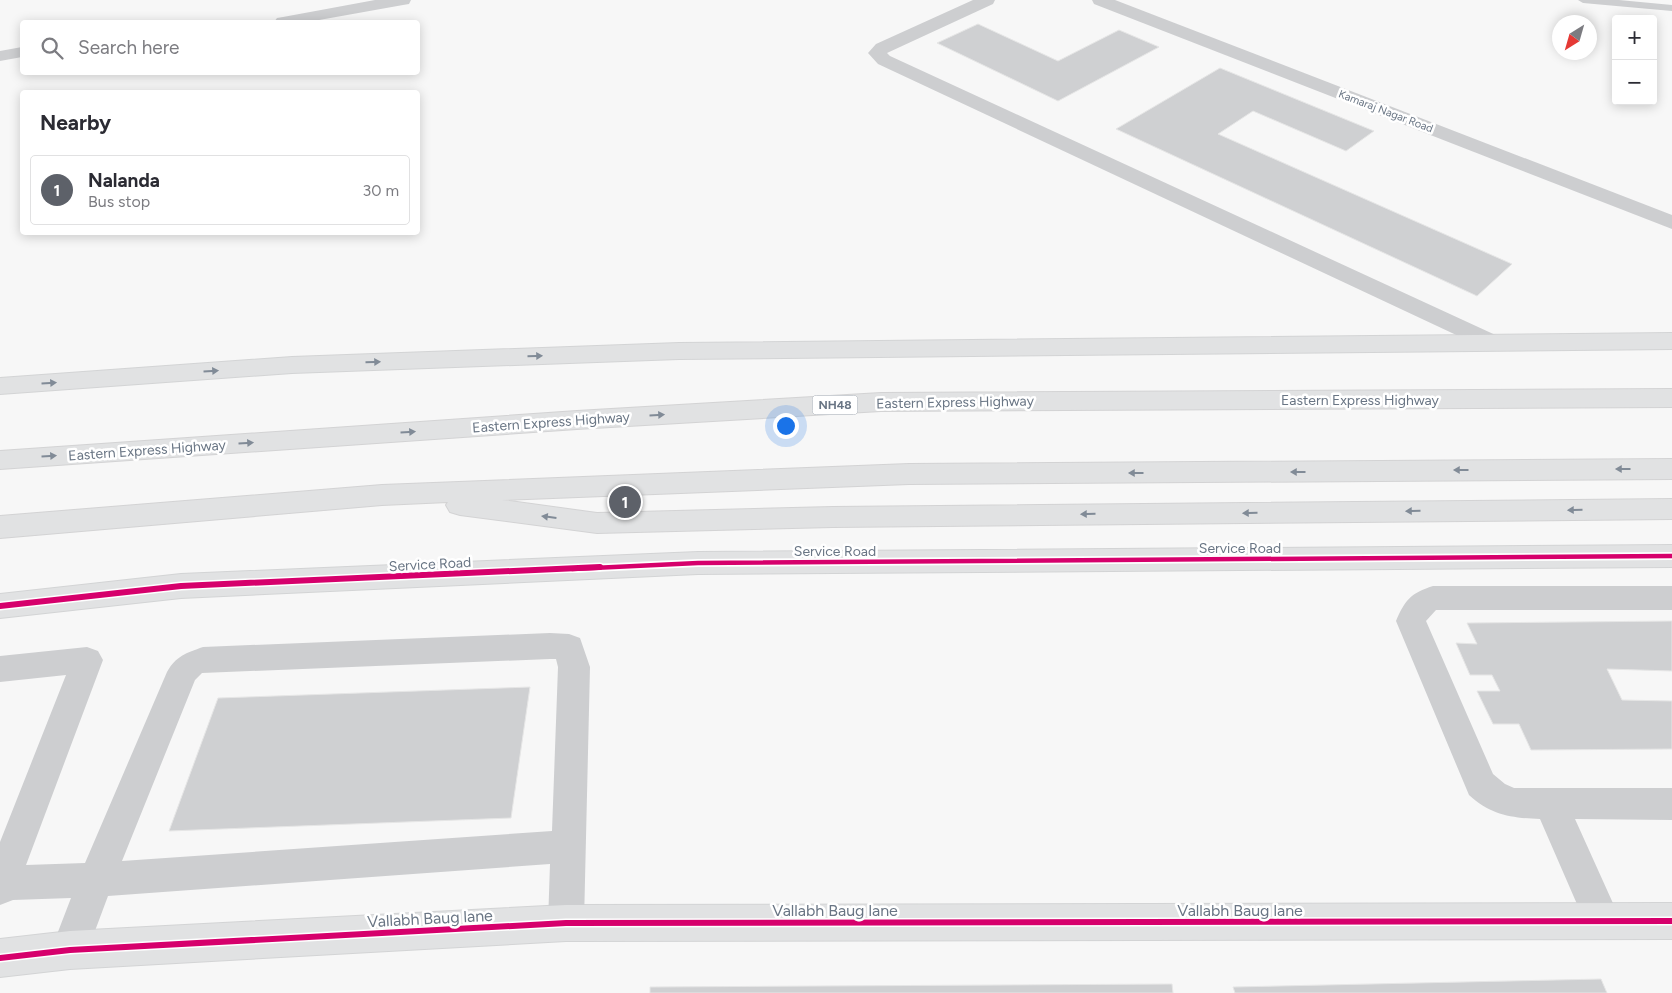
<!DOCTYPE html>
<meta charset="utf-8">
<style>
:root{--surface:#fff;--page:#f2f2f3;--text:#2b2b33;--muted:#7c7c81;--line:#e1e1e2;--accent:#5d6169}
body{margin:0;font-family:Figtree,sans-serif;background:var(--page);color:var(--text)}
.controls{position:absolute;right:15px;top:15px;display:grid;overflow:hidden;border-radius:5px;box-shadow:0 2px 12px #0003}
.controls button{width:45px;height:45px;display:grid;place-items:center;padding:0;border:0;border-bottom:1px solid var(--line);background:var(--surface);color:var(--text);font:25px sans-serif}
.compass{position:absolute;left:1552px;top:15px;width:45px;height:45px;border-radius:50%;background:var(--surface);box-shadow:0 2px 12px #0003;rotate:217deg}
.you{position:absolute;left:785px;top:425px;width:18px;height:18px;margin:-12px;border:4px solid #fff;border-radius:50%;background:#1a73e8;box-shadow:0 0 0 8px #1a73e833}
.badge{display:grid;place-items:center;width:32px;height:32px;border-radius:50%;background:var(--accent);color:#fff;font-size:16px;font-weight:700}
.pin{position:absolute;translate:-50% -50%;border:2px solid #fff;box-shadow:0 1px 5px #0006}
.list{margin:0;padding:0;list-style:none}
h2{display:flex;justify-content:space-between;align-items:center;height:65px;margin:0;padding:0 20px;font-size:21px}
h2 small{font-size:16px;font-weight:400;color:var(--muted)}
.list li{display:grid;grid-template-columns:32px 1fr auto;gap:15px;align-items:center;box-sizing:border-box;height:70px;margin:0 10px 10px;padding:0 10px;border:1px solid var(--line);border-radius:5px}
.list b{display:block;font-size:19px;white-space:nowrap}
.list p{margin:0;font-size:16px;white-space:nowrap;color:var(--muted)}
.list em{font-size:16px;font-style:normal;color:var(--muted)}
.icon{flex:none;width:28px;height:28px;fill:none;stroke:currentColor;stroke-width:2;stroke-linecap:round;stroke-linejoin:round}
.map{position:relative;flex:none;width:1672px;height:993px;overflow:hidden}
.search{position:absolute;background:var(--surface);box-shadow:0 2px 12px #0003;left:20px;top:20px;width:400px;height:55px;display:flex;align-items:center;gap:12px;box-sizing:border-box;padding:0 18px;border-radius:5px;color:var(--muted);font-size:19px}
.panel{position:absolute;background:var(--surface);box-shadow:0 2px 12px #0003;left:20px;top:90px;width:400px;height:145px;border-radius:5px}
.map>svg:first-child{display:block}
.building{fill:#cfd0d2;stroke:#e6e6e6}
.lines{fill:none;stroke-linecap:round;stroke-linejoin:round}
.secondary-casing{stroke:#d3d4d5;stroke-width:2}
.highway-casing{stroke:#d3d3d4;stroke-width:2}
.lane{fill:#cdced0;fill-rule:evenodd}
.street{fill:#cdced0;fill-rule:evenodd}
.secondary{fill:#e1e2e3;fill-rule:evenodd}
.highway{fill:#e1e2e3;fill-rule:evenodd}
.cycleway-far1-casing{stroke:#fff;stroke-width:8}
.cycleway-casing{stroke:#fff;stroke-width:9}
.cycleway-far1{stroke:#d6006c;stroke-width:4.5}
.cycleway{stroke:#d6006c;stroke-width:6}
.oneway{fill:#818b97}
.labels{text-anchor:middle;stroke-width:5;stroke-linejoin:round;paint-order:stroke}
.far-street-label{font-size:11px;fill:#697584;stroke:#fff}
.shield{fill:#fff;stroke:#969ea9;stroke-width:1}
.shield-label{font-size:12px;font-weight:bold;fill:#697584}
.street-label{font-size:14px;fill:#697584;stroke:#fff}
.near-street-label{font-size:16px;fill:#697584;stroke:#fff}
</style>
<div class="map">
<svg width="1672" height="993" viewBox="0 0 1672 993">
<rect width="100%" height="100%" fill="#f7f7f7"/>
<g class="building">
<path d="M978 24 1058 61 1119 30 1159 47 1058 101 937 43Z"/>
<path d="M1220 68 1374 131 1346 151 1253 111 1218 134 1512 264 1477 296 1116 129Z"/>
<path d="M1672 621V671L1607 669 1622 700 1672 701V749L1531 750 1519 724H1493L1477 691H1500L1492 675H1470L1456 643 1477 644 1467 623Z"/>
<path d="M530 687 511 818 169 831 218 698Z"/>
<path d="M1601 979 1607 993H1235L1233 987Z"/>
<path d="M1172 984 1173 993H650V987Z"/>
</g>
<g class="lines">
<g class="secondary-casing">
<g id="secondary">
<path d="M1672 333V349L679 359 292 373 0 394V378L292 357 679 343Z"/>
<path d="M1672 545V567L698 574 181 598 0 618V594L181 574 698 552Z"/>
<path d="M1672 903V939L566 941 70 969 0 977V939L70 931 566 905Z"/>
</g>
</g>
<g class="highway-casing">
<g id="highway">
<path d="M1672 389V407L881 411 577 429 0 469V451L577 411 881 393Z"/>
<path d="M1672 459V479L909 484 502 500 597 513 833 507 1672 499V519L833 527 597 533 460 515 450 512 446 505 448 502 382 505 0 538V516L382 485 909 464Z"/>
</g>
</g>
<path class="lane" d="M1578 0H1619L1672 5V11L1583 3Z"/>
<g class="street">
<path d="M375 0H411L409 4 403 5 308 22H274L277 18 283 17Z"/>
<path d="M973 0H995L993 4 887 53 890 56 1502 338 1505 343 1502 348 1493 351 1484 348 878 64 868 53 876 44Z"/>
<path d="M1092 0H1115L1672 215V229L1094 4Z"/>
<path d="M22 47V57L0 61V51Z"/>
<path d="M1433 586H1672V610H1436L1426 621 1493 774 1505 784 1514 788H1672V820L1575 819 1621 921 1616 934 1603 939 1590 934 1540 819C1511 818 1491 815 1469 795L1396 621C1405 600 1411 593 1433 586Z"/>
<path d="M550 633 569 634 580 638 590 667 584 923 579 936 566 941 553 936 548 923 550 864 108 896 83 963 70 969 57 963 51 950 71 898 13 900 0 905V842L66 675 0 682V656L87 647 98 651 103 660 26 865 85 863 167 672C176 656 186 653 203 647ZM550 659H556L558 667 552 831 122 861 195 680 202 673Z"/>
</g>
<use href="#secondary" class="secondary"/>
<use href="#highway" class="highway"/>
<g class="cycleway-far1-casing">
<path id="cycleway-far1" d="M572 569 698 563 1672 556"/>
</g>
<g class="cycleway-casing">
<g id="cycleway">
<path d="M0 606 181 586 600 567"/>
<path d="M0 958 70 950 566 923 1672 921"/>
</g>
</g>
<use href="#cycleway-far1" class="cycleway-far1"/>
<use href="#cycleway" class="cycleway"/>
</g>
<defs><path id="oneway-solid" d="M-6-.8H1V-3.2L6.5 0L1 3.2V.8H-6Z" transform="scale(1.25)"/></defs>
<g class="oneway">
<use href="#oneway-solid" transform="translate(535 356) rotate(-2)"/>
<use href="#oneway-solid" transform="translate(373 362) rotate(-2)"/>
<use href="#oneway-solid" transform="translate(211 371) rotate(-4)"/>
<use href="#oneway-solid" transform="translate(49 383) rotate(-4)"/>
<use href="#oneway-solid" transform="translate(657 415) rotate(-3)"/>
<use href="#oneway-solid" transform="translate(408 432) rotate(-4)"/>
<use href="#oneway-solid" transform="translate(246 443) rotate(-4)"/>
<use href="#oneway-solid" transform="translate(49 456) rotate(-4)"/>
<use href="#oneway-solid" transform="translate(1623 469) rotate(180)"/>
<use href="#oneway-solid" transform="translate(1461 470) rotate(180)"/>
<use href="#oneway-solid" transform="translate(1298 472) rotate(180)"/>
<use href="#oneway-solid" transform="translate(1136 473) rotate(180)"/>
<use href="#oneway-solid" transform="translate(1575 510) rotate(179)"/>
<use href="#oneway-solid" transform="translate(1413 511) rotate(179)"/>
<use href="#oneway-solid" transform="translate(1250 513) rotate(179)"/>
<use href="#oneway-solid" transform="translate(1088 514) rotate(179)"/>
<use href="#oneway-solid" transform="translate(549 517) rotate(-173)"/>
</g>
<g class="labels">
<g class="far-street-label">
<text transform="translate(1386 111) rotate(21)" y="4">Kamaraj Nagar Road</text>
</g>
<rect class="shield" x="812.5" y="395.5" width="45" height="19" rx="4"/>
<g class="shield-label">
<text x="835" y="409">NH48</text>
</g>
<g class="street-label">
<text x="1360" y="405">Eastern Express Highway</text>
<text transform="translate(955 402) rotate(-1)" y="5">Eastern Express Highway</text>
<text transform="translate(551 422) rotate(-4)" y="5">Eastern Express Highway</text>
<text transform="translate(147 450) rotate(-4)" y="5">Eastern Express Highway</text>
<text x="1240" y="553">Service Road</text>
<text x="835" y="556">Service Road</text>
<text transform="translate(430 564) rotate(-3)" y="5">Service Road</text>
</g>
<g class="near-street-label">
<text x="835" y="916">Vallabh Baug lane</text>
<text x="1240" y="916">Vallabh Baug lane</text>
<text transform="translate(430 918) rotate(-3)" y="6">Vallabh Baug lane</text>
</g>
</g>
</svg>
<div class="controls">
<button>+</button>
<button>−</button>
</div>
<svg class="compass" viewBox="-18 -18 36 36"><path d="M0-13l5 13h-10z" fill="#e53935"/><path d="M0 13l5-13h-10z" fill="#7c7c81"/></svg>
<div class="you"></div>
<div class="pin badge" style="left:625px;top:502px">1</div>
<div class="search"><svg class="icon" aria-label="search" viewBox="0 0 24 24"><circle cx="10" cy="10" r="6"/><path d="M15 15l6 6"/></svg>Search here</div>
<section class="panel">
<h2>Nearby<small></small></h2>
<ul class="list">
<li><span class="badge">1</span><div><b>Nalanda</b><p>Bus stop</p></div><em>30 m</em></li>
</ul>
</section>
</div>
